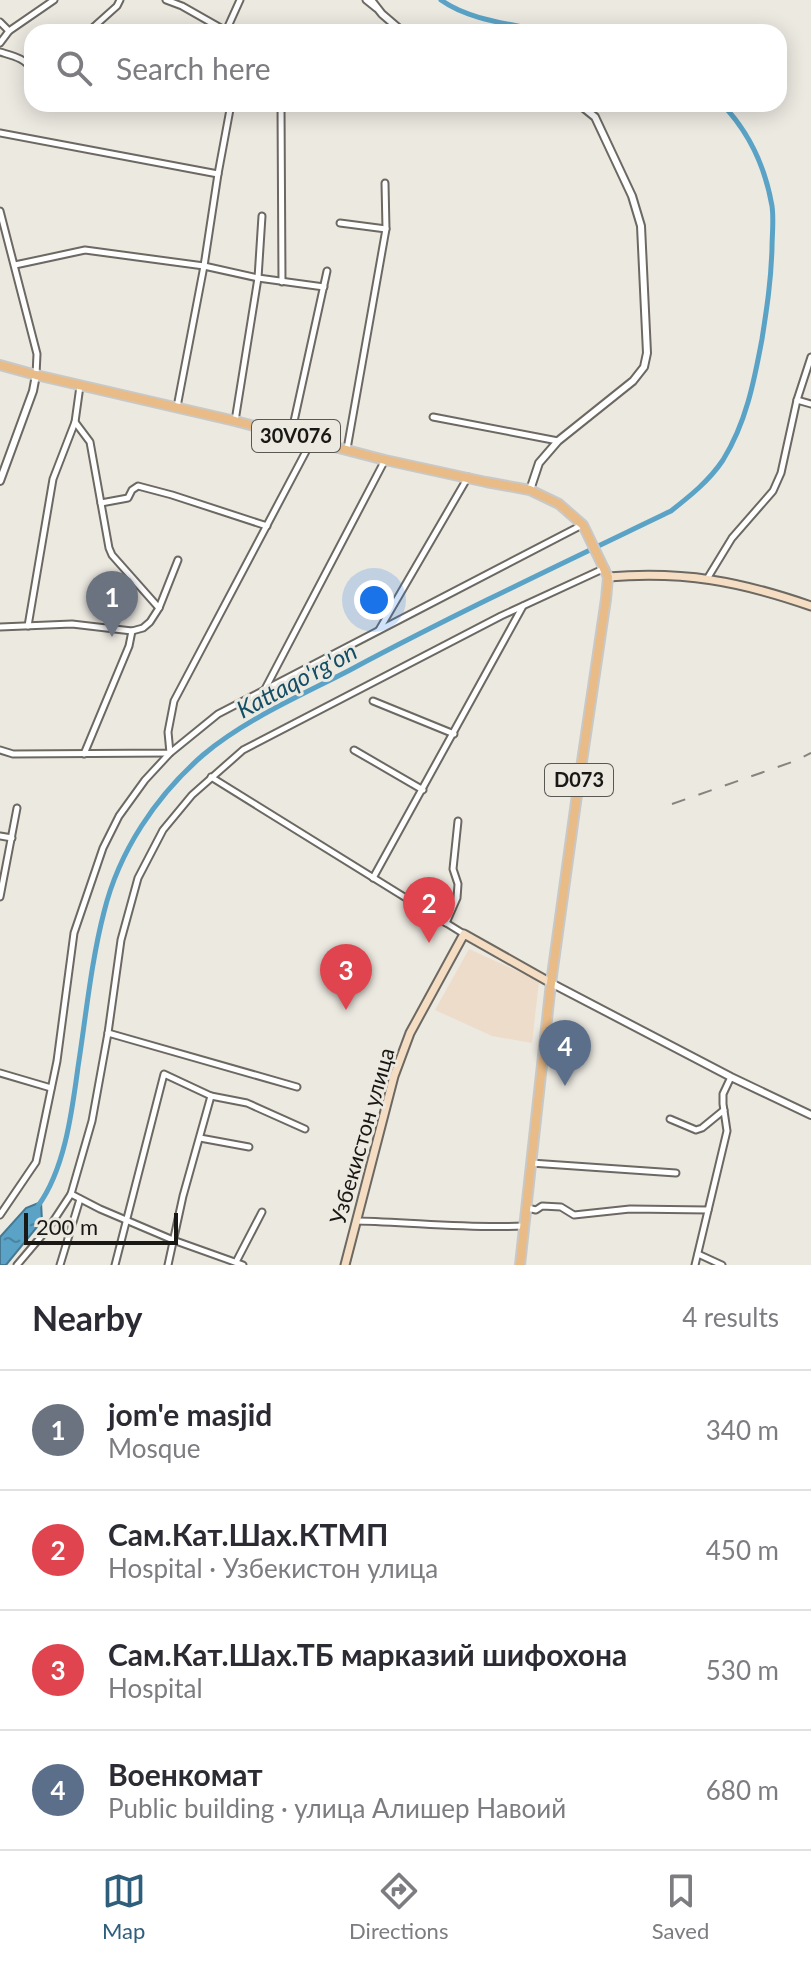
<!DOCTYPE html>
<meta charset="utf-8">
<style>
:root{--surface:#fff;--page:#f7f7f7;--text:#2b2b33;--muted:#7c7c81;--line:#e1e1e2;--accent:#2e5e7c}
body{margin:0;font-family:Lato,sans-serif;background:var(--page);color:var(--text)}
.scale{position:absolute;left:24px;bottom:20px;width:154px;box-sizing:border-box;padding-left:8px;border:4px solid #191815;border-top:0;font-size:22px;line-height:28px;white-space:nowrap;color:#191815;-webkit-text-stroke:6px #ece9e1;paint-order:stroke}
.you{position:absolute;left:374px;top:600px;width:28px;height:28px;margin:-20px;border:6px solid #fff;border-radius:50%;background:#1a73e8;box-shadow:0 0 0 12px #1a73e833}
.badge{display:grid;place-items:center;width:52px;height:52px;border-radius:50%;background:var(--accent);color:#fff;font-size:26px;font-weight:700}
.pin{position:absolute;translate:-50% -66px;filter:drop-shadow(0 2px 4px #0008)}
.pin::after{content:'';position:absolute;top:42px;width:28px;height:24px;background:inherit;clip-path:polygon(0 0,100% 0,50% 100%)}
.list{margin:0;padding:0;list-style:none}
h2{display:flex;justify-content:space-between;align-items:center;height:104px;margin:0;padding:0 32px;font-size:34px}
h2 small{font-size:26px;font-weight:400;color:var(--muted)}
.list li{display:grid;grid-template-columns:52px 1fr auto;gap:24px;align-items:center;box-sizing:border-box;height:120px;padding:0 32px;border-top:2px solid var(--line)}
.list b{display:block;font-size:30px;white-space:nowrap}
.list p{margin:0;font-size:26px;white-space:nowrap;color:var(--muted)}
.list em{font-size:26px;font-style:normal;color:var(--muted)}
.icon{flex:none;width:44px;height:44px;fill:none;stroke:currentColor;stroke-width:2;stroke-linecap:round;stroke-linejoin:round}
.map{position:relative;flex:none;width:811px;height:1265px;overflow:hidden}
.search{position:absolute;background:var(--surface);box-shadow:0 4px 20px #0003;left:24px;right:24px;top:24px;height:88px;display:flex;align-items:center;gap:20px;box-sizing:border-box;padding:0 28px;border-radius:24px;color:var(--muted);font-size:30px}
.sheet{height:584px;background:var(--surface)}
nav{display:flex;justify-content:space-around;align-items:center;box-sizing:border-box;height:112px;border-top:2px solid var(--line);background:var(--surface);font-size:22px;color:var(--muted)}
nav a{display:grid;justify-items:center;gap:4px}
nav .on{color:var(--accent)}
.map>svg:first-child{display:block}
.education{fill:#eddcca}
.water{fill:url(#water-ripples);stroke:#467991;stroke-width:2}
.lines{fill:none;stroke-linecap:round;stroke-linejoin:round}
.canal{stroke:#5aa3c6;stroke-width:5}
.minor-casing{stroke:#6c6862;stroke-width:9}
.tertiary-casing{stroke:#6c6862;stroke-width:10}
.secondary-casing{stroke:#6c6862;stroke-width:11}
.primary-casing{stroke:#c8c8c7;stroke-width:12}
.minor{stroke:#fff;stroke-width:5}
.tertiary{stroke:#fff;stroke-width:6}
.secondary{stroke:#f4ddc2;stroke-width:7}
.primary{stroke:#e9bb86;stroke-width:8}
.rail{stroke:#86847f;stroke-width:2;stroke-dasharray:14 14;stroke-linecap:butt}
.labels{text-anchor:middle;stroke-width:6;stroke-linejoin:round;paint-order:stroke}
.shield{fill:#ece9e1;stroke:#585752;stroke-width:2}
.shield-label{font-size:20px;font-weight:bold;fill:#191815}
.street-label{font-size:22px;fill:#191815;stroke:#ece9e1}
.water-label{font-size:24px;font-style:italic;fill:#134e67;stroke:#ece9e1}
</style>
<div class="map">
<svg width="811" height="1265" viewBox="0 0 811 1265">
<defs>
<pattern id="water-ripples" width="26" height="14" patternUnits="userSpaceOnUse" patternTransform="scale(2)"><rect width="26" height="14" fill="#5aa3c6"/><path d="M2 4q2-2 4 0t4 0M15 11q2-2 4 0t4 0" fill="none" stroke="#4a84a0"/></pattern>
</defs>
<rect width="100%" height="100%" fill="#ece9e1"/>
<path class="education" d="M469 949 539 981 532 1043 492 1036 435 1010Z"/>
<path class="water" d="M41 1202 42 1221 6 1265H0V1237L26 1208Z"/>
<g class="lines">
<g class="canal">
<path d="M441 0C470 21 514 24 548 32"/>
<path d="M38 1206C65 1169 72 1111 78 1067 86 1016 91 962 104 912 119 851 156 796 203 755 246 719 300 696 350 670 455 614 563 563 671 511 690 496 709 481 723 460 746 423 754 382 762 339 767 307 771 281 772 248 772 235 774 220 772 206 765 166 750 133 722 104"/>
</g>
<g class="minor-casing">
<g id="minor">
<path d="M166 0 182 6 226 31 240 0"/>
<path d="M366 0 376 8"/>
<path d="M0 22 9 31"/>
<path d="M88 32 117 6 120 0"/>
<path d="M0 43 9 31 54 0"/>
<path d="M0 52C13 56 25 58 32 70"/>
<path d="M281 104 282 282"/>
<path d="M0 133 218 174"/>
<path d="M0 211 37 354 36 375"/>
<path d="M340 223 386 229"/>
<path d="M15 265 85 250 204 266 258 278 324 287"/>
<path d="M80 386 75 422 90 442 109 548 112 555 159 608"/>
<path d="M797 400 811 404"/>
<path d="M177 407 204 266 218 174 231 104"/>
<path d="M433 417 558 441"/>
<path d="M235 421 258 278 262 216"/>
<path d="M291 435 327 271"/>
<path d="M347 449 386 229 385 183"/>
<path d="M101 503 128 498 132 490 138 486 172 495 267 526"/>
<path d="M707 579 732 538 773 491 781 473 797 400 811 357"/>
<path d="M28 626 53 479 75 422"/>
<path d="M0 627 72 624 132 631 143 628 150 622 159 608 178 560"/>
<path d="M379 630 468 477"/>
<path d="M265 689 385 460"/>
<path d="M373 701 454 734"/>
<path d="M0 750 13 754 170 753 168 732 174 701 312 440"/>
<path d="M354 750 423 790"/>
<path d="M84 754 129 646 132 631"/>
<path d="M211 777 464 934"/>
<path d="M0 836 12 838"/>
<path d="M373 878 523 606"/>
<path d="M0 897 17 808"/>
<path d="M446 923 457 898 458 884 453 869 458 821"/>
<path d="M108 1033 297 1087"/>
<path d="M0 1073 51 1088"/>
<path d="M670 1119 696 1130 702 1128 724 1110"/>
<path d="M200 1138 249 1147"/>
<path d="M531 1163 676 1173"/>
<path d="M71 1194 100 1209 173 1240 243 1265"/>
<path d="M527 1208 536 1210 542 1206 561 1207 574 1215 630 1209 708 1210"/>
<path d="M0 1215 36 1162 57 1061 74 933 103 848 119 816 145 780 170 753 218 714 582 525"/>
<path d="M357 1221C412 1222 468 1229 524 1226"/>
<path d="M698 1254 722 1265"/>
<path d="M236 1262 262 1212"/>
<path d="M17 1265 50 1226 71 1194 92 1121 108 1033 121 940 138 878 163 830 192 795 243 750 501 616 605 568"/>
<path d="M60 1265 80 1199"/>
<path d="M115 1265 164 1074 211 1096 247 1103 305 1129"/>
<path d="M168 1265 183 1196 211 1096"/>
<path d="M695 1265 727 1131 723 1104V1094L731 1077"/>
</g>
</g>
<g class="tertiary-casing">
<g id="tertiary">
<path d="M371 0 382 14 403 32"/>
<path d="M0 481 33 391 36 375"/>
<path d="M530 490 539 463 558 441 633 381 644 367 647 353 641 226 632 196 595 117 579 104"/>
<path d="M551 983 731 1077 811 1115"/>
</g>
</g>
<g class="secondary-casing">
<g id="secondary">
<path d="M608 577C684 571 739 581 811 606"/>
<path d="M345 1265 394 1076 410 1033 464 934 551 983"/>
</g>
</g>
<g class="primary-casing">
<path id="primary" d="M0 365 36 375 235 421 385 460 486 482 530 490 559 504 583 525 608 577 606 599 576 802 551 983 520 1265"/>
</g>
<use href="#minor" class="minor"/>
<use href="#tertiary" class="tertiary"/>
<use href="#secondary" class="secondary"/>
<use href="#primary" class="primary"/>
<path class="rail" d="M672 804 795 761 811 753"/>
</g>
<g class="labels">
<g class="shield">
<rect x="252" y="420" width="88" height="32" rx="6"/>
<rect x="545" y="764" width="68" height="32" rx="6"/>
</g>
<g class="shield-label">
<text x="296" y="443">30V076</text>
<text x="579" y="787">D073</text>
</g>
<g class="street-label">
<text transform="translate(362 1136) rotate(-74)" y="8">Узбекистон улица</text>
</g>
<g class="water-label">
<text transform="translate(297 681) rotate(-28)" y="8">Kattaqo'rg'on</text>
</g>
</g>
</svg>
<div class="scale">200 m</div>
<div class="you"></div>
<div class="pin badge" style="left:112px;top:637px;background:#6b7280">1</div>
<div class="pin badge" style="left:429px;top:943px;background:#e0444e">2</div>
<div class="pin badge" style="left:346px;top:1010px;background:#e0444e">3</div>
<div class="pin badge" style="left:565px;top:1086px;background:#5c6f8a">4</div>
<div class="search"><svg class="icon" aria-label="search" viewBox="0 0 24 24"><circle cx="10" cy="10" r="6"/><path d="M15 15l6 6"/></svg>Search here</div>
</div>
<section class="sheet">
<h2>Nearby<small>4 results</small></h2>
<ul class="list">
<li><span class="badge" style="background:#6b7280">1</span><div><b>jom'e masjid</b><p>Mosque</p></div><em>340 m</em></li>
<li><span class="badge" style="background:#e0444e">2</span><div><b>Сам.Кат.Шах.КТМП</b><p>Hospital · Узбекистон улица</p></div><em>450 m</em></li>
<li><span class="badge" style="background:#e0444e">3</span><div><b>Сам.Кат.Шах.ТБ марказий шифохона</b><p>Hospital</p></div><em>530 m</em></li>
<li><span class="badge" style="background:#5c6f8a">4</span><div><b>Военкомат</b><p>Public building · улица Алишер Навоий</p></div><em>680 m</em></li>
</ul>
</section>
<nav>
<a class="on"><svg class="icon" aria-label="map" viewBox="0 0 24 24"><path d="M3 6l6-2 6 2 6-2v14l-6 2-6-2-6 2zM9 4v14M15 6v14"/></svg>Map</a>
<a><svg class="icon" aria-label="directions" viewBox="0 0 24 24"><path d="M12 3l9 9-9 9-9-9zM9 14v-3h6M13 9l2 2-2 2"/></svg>Directions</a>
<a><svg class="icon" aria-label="saved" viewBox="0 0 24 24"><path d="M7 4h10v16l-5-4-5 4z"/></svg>Saved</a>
</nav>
